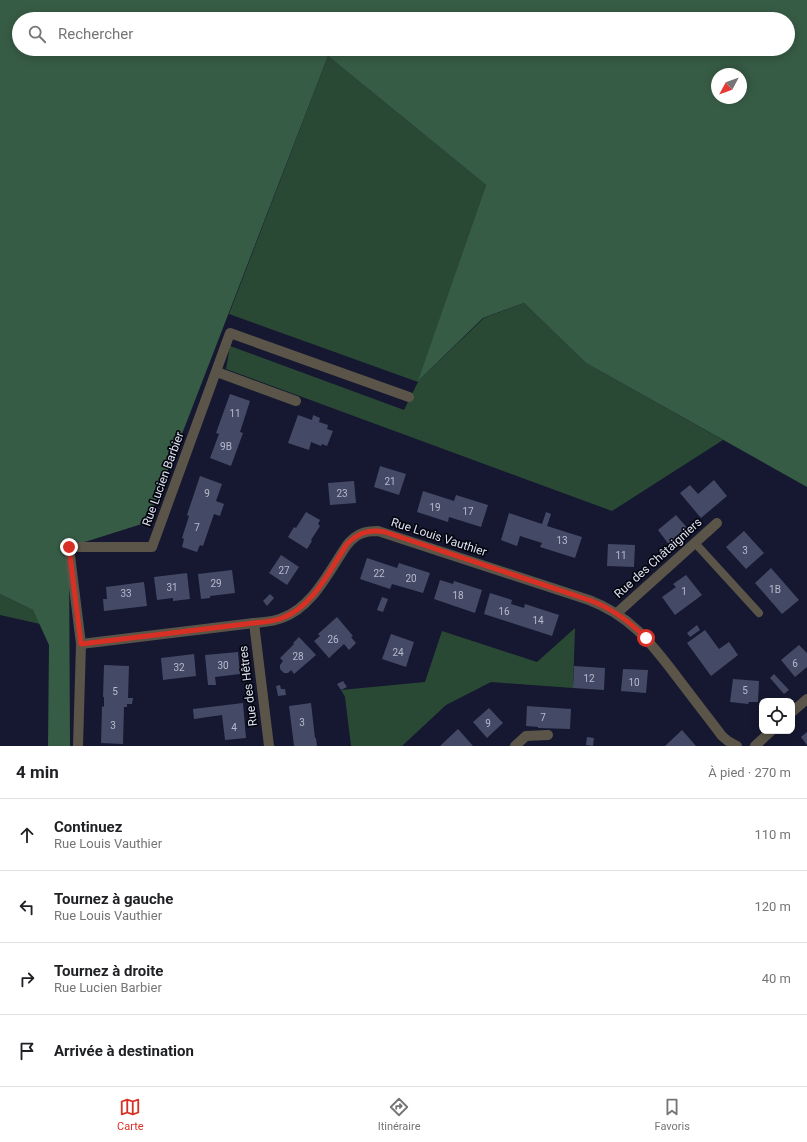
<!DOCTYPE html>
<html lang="fr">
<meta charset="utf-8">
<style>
:root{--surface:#fff;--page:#f2f2f2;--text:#202124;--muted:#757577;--line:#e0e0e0;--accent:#d93025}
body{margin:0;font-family:Roboto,sans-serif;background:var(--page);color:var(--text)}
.controls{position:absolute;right:12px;bottom:12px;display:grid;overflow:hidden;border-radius:8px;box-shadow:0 2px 10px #0003}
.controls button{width:36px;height:36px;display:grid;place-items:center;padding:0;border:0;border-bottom:1px solid var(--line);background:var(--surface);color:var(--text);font:20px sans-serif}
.compass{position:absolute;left:711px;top:68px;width:36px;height:36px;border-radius:50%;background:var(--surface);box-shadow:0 2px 10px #0003;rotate:229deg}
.stop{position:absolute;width:12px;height:12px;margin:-9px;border:3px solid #d93025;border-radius:50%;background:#fff}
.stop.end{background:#d93025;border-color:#fff;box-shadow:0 1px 4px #0008}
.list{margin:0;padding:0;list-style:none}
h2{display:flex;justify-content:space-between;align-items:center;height:52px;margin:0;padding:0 16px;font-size:17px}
h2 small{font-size:13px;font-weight:400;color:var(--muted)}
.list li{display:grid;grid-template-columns:26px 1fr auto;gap:12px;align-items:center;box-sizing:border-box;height:72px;padding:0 16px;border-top:1px solid var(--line)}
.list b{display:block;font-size:15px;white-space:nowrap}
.list p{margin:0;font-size:13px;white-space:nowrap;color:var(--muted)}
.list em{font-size:13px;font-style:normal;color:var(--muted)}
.icon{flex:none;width:22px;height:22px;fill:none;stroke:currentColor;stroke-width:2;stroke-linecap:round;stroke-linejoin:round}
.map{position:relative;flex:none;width:807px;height:746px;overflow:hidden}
.search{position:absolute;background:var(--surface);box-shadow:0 2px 10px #0003;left:12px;right:12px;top:12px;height:44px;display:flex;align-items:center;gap:10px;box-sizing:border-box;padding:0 14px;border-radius:22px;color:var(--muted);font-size:15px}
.sheet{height:340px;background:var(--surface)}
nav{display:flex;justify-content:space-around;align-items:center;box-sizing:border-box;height:56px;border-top:1px solid var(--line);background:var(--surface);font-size:11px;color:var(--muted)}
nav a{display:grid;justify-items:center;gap:2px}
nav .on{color:var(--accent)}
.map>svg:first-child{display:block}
.green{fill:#2a4935}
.forest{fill:#375c45;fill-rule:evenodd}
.building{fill:#444965}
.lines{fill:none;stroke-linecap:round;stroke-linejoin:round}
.service{stroke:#5a5548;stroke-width:8}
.minor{stroke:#5a5548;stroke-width:10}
.route{stroke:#d93025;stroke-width:5}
.labels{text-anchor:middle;stroke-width:3.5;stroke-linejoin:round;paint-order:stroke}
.number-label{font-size:10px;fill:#b7bbce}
.street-label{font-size:12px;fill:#dde1f1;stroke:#04050e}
</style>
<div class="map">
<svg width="807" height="746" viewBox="0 0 807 746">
<rect width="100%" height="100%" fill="#151830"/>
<g class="green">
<path d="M328 56 486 185 419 380 484 318 524 303 586 363 723 440 612 511 226 369 230 346 404 410 418 382 229 314Z"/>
<path d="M0 594 33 610 40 624 0 615Z"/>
<path d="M575 628 573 688 491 682 446 705 402 746H351L345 697 341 690 425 682 442 631 537 662Z"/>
</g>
<path class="forest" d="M0 0H807V487L586 363 524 303 483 318 418 381 486 185 328 56 148 522 69 547 70 746H48L49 645 33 610 0 594ZM19 19H788V49H19ZM717 74H741V98H717Z"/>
<g class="building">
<path d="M230 394 250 401 240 432 243 433 231 466 210 458 219 434 216 433Z"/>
<path d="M298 415 312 420 313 415 320 418 319 422 328 425 327 429 333 431 327 446 322 444 321 446 311 442 309 450 288 443Z"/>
<path d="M380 466 406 474 399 495 374 487Z"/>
<path d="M200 476 222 484 216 501 224 504 220 516 214 514 203 546 200 545 197 552 182 547 184 539 182 538 189 516 187 515Z"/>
<path d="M714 480 727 496 701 518 680 493 690 485 698 494Z"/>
<path d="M354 481 356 503 330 505 328 483Z"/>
<path d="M423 491 454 501 456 495 488 505 481 527 449 517 448 522 417 512Z"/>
<path d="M306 512 320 520 318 524 320 526 311 540 312 541 307 549 288 537 294 527 296 528Z"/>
<path d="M546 512 551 514 547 526 582 537 575 558 540 547 542 543 520 536 517 546 501 540 509 513 542 524Z"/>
<path d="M676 515 689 530 670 546 658 530Z"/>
<path d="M744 531 764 553 746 569 726 547Z"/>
<path d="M608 544 635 545 634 567 607 566Z"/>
<path d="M281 555 299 567 287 585 269 573Z"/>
<path d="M367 558 397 568 399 563 430 573 423 593 392 584 390 589 360 579Z"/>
<path d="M771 568 799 600 782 614 755 583Z"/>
<path d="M232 570 235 593 210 596V598L201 599 198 574Z"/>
<path d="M187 573 190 599 173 601V598L157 600 154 577Z"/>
<path d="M686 575 702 595 675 615 662 597 676 587 673 584Z"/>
<path d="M440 580 453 584 454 581 482 590 475 613 434 599Z"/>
<path d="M144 582 147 606 104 611 103 599H107L106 587Z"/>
<path d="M490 593 512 600 511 604 524 608 525 604 559 615 552 636 484 614Z"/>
<path d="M270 594 274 598 267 606 263 601Z"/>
<path d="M382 597 388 599 383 612 377 610Z"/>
<path d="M337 617 353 636 351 637 356 643 349 650 344 644 329 658 314 641 320 636 318 634Z"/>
<path d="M697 625 700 630 690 637 687 633Z"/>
<path d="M705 630 719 649 729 642 738 655 711 676 687 643Z"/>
<path d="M391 634 414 642 406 667 382 659Z"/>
<path d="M299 637 316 655 294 674 291 670 288 673H284L280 669V665L283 661 280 658 294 644 293 643Z"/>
<path d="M799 645 807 653V667L795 677 781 660Z"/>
<path d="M238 652 240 674 215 677 216 685H208L205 655Z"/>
<path d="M194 654 196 676 163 680 161 658Z"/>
<path d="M104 665 129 666 128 698H133L132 704H127V707H124L123 744 101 743 102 706 104 707V697H103Z"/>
<path d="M574 666 605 668 604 690 573 688Z"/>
<path d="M623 669 648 670 646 693 621 691Z"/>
<path d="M774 674 789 690 784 694 770 678Z"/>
<path d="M733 679 759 681 758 702H749L748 704 730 702Z"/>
<path d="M343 681 347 687 341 690 337 684Z"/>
<path d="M280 685 281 689H285L286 695 278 696 276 686Z"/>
<path d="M243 703 246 738 225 740 222 715 194 719 193 709Z"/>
<path d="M311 703 315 738H316L317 746H294L289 706Z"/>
<path d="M527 706 571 709 570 729 538 728V727L526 726Z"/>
<path d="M489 708 503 723 487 738 473 722Z"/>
<path d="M458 729 473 746H440Z"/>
<path d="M682 730 696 746H665Z"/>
<path d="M807 732V745L801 737Z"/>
<path d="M587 737 594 738 593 746 586 745Z"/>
</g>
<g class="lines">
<path class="service" d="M695 543 759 613"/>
<g class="minor">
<path d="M217 372 296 401"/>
<path d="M617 613 717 523"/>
<path d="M254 623 269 746"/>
<path d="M81 644 254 623C263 622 273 622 282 618 313 607 329 571 347 545 356 534 364 531 378 531L589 600C631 616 651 643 677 677 692 697 707 716 722 736L728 741 737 746"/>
<path d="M792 712 807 699"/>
<path d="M78 746 81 644 69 547H152L230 333 409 397"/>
<path d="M515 746 526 736 548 735"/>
<path d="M755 746 771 731"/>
</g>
</g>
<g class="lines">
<path class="route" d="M69 547 81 644 254 623C263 622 273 622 282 618 313 607 329 571 347 544 358 533 368 529 385 532L589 600C612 608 629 621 646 638"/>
</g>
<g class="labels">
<g class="number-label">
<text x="235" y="417">11</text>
<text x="226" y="450">9B</text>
<text x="390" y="485">21</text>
<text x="207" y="497">9</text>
<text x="342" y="497">23</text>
<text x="435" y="511">19</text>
<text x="468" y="515">17</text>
<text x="197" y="531">7</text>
<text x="562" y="544">13</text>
<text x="745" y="554">3</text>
<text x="621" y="559">11</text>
<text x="284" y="574">27</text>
<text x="379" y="577">22</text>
<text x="411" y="582">20</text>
<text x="216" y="587">29</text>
<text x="172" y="591">31</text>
<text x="775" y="593">1B</text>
<text x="684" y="595">1</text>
<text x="126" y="597">33</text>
<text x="458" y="599">18</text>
<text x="504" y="615">16</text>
<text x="538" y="624">14</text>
<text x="333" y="643">26</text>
<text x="398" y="656">24</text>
<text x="298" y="660">28</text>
<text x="795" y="667">6</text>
<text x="223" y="669">30</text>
<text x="179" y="671">32</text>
<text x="589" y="682">12</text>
<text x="634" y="686">10</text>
<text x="745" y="694">5</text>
<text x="115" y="695">5</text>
<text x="543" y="721">7</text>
<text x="302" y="726">3</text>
<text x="488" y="727">9</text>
<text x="113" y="729">3</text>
<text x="234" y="731">4</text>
</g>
<g class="street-label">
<text transform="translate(163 479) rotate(-70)" y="4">Rue Lucien Barbier</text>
<text transform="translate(439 537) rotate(18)" y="4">Rue Louis Vauthier</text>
<text transform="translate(658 558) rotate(-42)" y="4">Rue des Châtaigniers</text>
<text transform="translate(248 686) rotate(-97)" y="4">Rue des Hêtres</text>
</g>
</g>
</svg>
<div class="controls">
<button><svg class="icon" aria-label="locate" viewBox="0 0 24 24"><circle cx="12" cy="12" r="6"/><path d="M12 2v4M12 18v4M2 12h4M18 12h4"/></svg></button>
</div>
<svg class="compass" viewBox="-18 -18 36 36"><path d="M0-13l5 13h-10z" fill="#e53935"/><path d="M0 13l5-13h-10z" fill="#757577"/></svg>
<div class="stop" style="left:646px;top:638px"></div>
<div class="stop end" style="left:69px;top:547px"></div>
<div class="search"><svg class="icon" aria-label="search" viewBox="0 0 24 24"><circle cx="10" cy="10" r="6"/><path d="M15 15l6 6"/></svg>Rechercher</div>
</div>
<section class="sheet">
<h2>4 min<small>À pied · 270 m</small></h2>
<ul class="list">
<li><svg class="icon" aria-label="ahead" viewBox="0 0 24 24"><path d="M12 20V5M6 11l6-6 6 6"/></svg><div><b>Continuez</b><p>Rue Louis Vauthier</p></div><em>110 m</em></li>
<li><svg class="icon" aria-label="left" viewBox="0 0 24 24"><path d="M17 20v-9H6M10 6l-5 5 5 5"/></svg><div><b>Tournez à gauche</b><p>Rue Louis Vauthier</p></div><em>120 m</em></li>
<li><svg class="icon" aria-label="right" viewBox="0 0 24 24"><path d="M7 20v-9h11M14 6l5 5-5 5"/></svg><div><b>Tournez à droite</b><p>Rue Lucien Barbier</p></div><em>40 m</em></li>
<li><svg class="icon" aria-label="arrive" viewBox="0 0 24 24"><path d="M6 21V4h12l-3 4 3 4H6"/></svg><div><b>Arrivée à destination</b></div></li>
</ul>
</section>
<nav>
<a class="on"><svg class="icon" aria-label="map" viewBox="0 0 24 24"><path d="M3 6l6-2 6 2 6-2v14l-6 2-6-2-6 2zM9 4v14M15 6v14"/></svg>Carte</a>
<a><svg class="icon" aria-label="directions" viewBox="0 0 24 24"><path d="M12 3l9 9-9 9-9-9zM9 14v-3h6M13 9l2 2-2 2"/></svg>Itinéraire</a>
<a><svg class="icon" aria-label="saved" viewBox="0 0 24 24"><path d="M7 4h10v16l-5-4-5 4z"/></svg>Favoris</a>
</nav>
